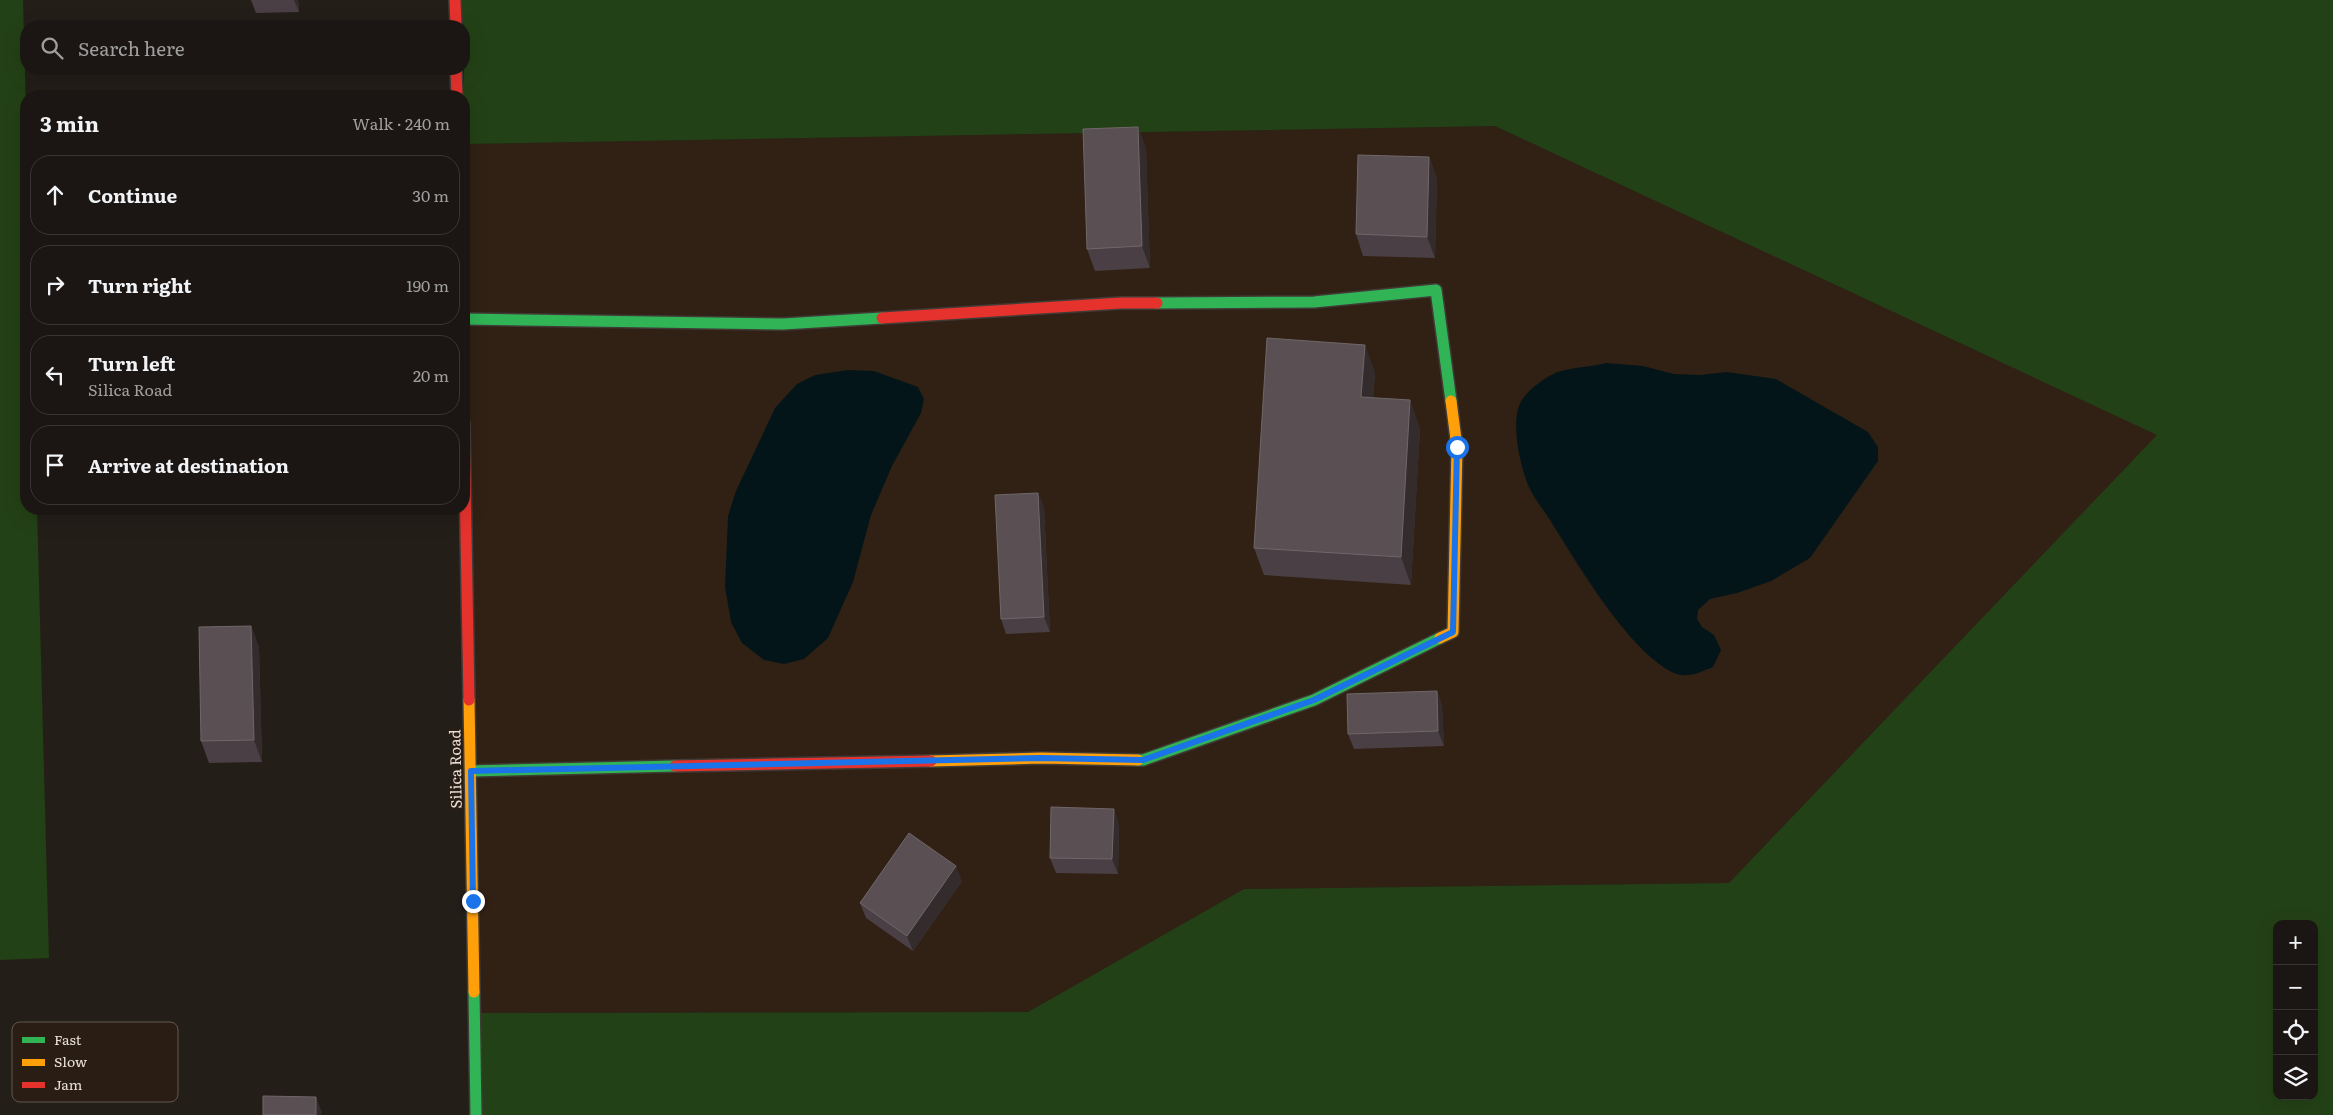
<!DOCTYPE html>
<meta charset="utf-8">
<style>
:root{--surface:#1b1613;--page:#282321;--text:#f1f3f6;--muted:#a09fa0;--line:#393533}
body{margin:0;font-family:Literata,serif;background:var(--page);color:var(--text)}
.controls{position:absolute;right:15px;bottom:15px;display:grid;overflow:hidden;border-radius:10px;box-shadow:0 5px 20px #0002}
.controls button{width:45px;height:45px;display:grid;place-items:center;padding:0;border:0;border-bottom:1px solid var(--line);background:var(--surface);color:var(--text);font:25px sans-serif}
.stop{position:absolute;width:15px;height:15px;margin:-11px;border:4px solid #1a73e8;border-radius:50%;background:#fff}
.stop.end{background:#1a73e8;border-color:#fff;box-shadow:0 1px 5px #0008}
.list{margin:0;padding:0;list-style:none}
h2{display:flex;justify-content:space-between;align-items:center;height:65px;margin:0;padding:0 20px;font-size:21px}
h2 small{font-size:16px;font-weight:400;color:var(--muted)}
.list li{display:grid;grid-template-columns:32px 1fr auto;gap:15px;align-items:center;box-sizing:border-box;height:80px;margin:0 10px 10px;padding:0 10px;border:1px solid var(--line);border-radius:20px}
.list b{display:block;font-size:19px;white-space:nowrap}
.list p{margin:0;font-size:16px;white-space:nowrap;color:var(--muted)}
.list em{font-size:16px;font-style:normal;color:var(--muted)}
.icon{flex:none;width:28px;height:28px;fill:none;stroke:currentColor;stroke-width:2;stroke-linecap:round;stroke-linejoin:round}
.map{position:relative;flex:none;width:2333px;height:1115px;overflow:hidden}
.search{position:absolute;background:var(--surface);box-shadow:0 5px 20px #0002;left:20px;top:20px;width:450px;height:55px;display:flex;align-items:center;gap:12px;box-sizing:border-box;padding:0 18px;border-radius:20px;color:var(--muted);font-size:19px}
.panel{position:absolute;background:var(--surface);box-shadow:0 5px 20px #0002;left:20px;top:90px;width:450px;height:425px;border-radius:20px}
.map>svg:first-child{display:block}
.built{fill:#312114}
.green{fill:#234116;fill-rule:evenodd}
.water{fill:#031519}
.lines{fill:none;stroke-linecap:round;stroke-linejoin:round}
.fast-casing{stroke:#413b37;stroke-width:14}
.slow-casing{stroke:#413b37;stroke-width:14}
.jam-casing{stroke:#413b37;stroke-width:14}
.fast{stroke:#30b455;stroke-width:11}
.slow{stroke:#ff9f0a;stroke-width:11}
.jam{stroke:#e5322d;stroke-width:11}
.wall{fill:#493f44}
.shaded-wall{fill:#332b2c}
.building{fill:#5a5054;stroke:#706769}
.route{stroke:#1a73e8;stroke-width:6}
.labels{text-anchor:middle;stroke-width:4;stroke-linejoin:round;paint-order:stroke}
.street-label{font-size:15px;fill:#e8e0d9;stroke:#291d14}
.key{fill:#291d14;stroke:#62584f;stroke-width:1}
.key-label{font-size:14px;fill:#e8e0d9}
</style>
<div class="map">
<svg width="2333" height="1115" viewBox="0 0 2333 1115">
<rect width="100%" height="100%" fill="#241e19"/>
<path class="built" d="M1495 126 2158 435 1729 883 1244 889 1028 1012 474 1013 464 423V144Z"/>
<g class="green">
<path d="M0 0H23L26 112V509H37L49 958 0 960Z"/>
<path d="M455 0H2333V1115H476L474 1013 1028 1012 1244 889 1729 883 2157 435 1495 126 464 144V26ZM2277 924H2314V1096H2277Z"/>
</g>
<g class="water">
<path d="M1606 363 1643 366 1674 374 1700 375 1727 372 1776 379 1868 432 1878 447V461L1810 558 1771 581 1737 593 1710 599 1698 610 1697 619 1702 627 1714 635 1721 650 1713 667C1700 672 1688 679 1674 673 1628 651 1577 563 1550 520 1543 509 1533 497 1528 485 1520 464 1508 416 1524 397 1531 388 1549 374 1561 371 1575 367 1591 367 1606 363Z"/>
<path d="M848 370 874 371 918 387 924 399 921 413 892 466 871 515 853 582 828 638 804 659 784 664 764 660 742 643 731 622 725 587 728 516 736 491 775 408 797 384 815 375Z"/>
</g>
<g class="lines">
<g class="fast-casing">
<g id="fast">
<path d="M1157 303 1314 302 1436 290 1451 401"/>
<path d="M464 319 783 324 882 318"/>
<path d="M1138 760H1143L1314 700 1440 638"/>
<path d="M471 771 675 766"/>
<path d="M474 992 476 1115"/>
</g>
</g>
<g class="slow-casing">
<g id="slow">
<path d="M1440 638 1453 632 1457 447 1451 401"/>
<path d="M469 700 474 992"/>
<path d="M931 761 1041 758 1138 760"/>
</g>
</g>
<g class="jam-casing">
<g id="jam">
<path d="M455 0 456 26"/>
<path d="M456 69 457 96"/>
<path d="M882 318 1121 303H1157"/>
<path d="M464 423 469 700"/>
<path d="M675 766 931 761"/>
</g>
</g>
<use href="#fast" class="fast"/>
<use href="#slow" class="slow"/>
<use href="#jam" class="jam"/>
</g>
<g class="wall">
<path d="M251 0H298L299 12 256 13Z"/>
<path d="M1138 127 1146 149 1150 268 1095 271 1087 249Z"/>
<path d="M1429 157 1437 179 1435 258 1363 256 1356 234Z"/>
<path d="M1375 372 1373 398 1420 428 1411 585 1264 575 1254 548Z"/>
<path d="M1038 493 1044 508 1050 632 1006 634 1001 619Z"/>
<path d="M251 626 259 648 262 762 209 763 201 741Z"/>
<path d="M1437 691 1442 706 1444 746 1354 749 1348 734Z"/>
<path d="M1119 824 1118 874 1056 873 1050 858Z"/>
<path d="M962 881 913 951 866 918 860 903Z"/>
</g>
<g class="shaded-wall">
<path d="M294 0H298L299 12Z"/>
<path d="M1138 127 1146 149 1150 268 1142 246Z"/>
<path d="M1429 157 1437 179 1435 258 1427 237Z"/>
<path d="M1365 345 1375 372 1371 425 1361 397Z"/>
<path d="M1410 400 1420 428 1411 585 1401 557Z"/>
<path d="M1038 493 1044 508 1050 632 1044 617Z"/>
<path d="M251 626 259 648 262 762 254 740Z"/>
<path d="M1437 691 1442 706 1444 746 1438 731Z"/>
<path d="M1114 809 1119 824 1118 874 1112 859Z"/>
<path d="M956 866 962 881 913 951 907 936Z"/>
<path d="M316 1097 322 1112 321 1115H316Z"/>
</g>
<g class="building">
<path d="M1138 127 1142 246 1087 249 1083 129Z"/>
<path d="M1358 155 1429 157 1427 237 1356 234Z"/>
<path d="M1267 338 1365 345 1361 397 1410 400 1401 557 1254 548Z"/>
<path d="M1038 493 1044 617 1001 619 995 495Z"/>
<path d="M251 626 254 740 201 741 199 627Z"/>
<path d="M1437 691 1438 731 1348 734 1347 694Z"/>
<path d="M1051 807 1114 809 1112 859 1050 858Z"/>
<path d="M909 833 956 866 907 936 860 903Z"/>
<path d="M263 1096 316 1097V1115H263Z"/>
</g>
<g class="lines">
<path class="route" d="M473 901 471 771 1041 758 1143 760 1314 700 1453 632 1457 447"/>
</g>
<g class="labels">
<g class="street-label">
<text transform="translate(456 769) rotate(-91)" y="5">Silica Road</text>
</g>
</g>
<rect x="12" y="1022" width="166" height="80" rx="8" class="key"/>
<rect x="22" y="1037" width="23" height="6" fill="#30b455"/>
<rect x="22" y="1059" width="23" height="7" fill="#ff9f0a"/>
<rect x="22" y="1082" width="23" height="6" fill="#e5322d"/>
<g class="key-label">
<text x="54" y="1045">Fast</text>
<text x="54" y="1067">Slow</text>
<text x="54" y="1090">Jam</text>
</g>
</svg>
<div class="controls">
<button>+</button>
<button>−</button>
<button><svg class="icon" aria-label="locate" viewBox="0 0 24 24"><circle cx="12" cy="12" r="6"/><path d="M12 2v4M12 18v4M2 12h4M18 12h4"/></svg></button>
<button><svg class="icon" aria-label="layers" viewBox="0 0 24 24"><path d="M12 4l9 5-9 5-9-5zM3 14l9 5 9-5"/></svg></button>
</div>
<div class="stop" style="left:1457px;top:447px"></div>
<div class="stop end" style="left:473px;top:901px"></div>
<div class="search"><svg class="icon" aria-label="search" viewBox="0 0 24 24"><circle cx="10" cy="10" r="6"/><path d="M15 15l6 6"/></svg>Search here</div>
<section class="panel">
<h2>3 min<small>Walk · 240 m</small></h2>
<ul class="list">
<li><svg class="icon" aria-label="ahead" viewBox="0 0 24 24"><path d="M12 20V5M6 11l6-6 6 6"/></svg><div><b>Continue</b></div><em>30 m</em></li>
<li><svg class="icon" aria-label="right" viewBox="0 0 24 24"><path d="M7 20v-9h11M14 6l5 5-5 5"/></svg><div><b>Turn right</b></div><em>190 m</em></li>
<li><svg class="icon" aria-label="left" viewBox="0 0 24 24"><path d="M17 20v-9H6M10 6l-5 5 5 5"/></svg><div><b>Turn left</b><p>Silica Road</p></div><em>20 m</em></li>
<li><svg class="icon" aria-label="arrive" viewBox="0 0 24 24"><path d="M6 21V4h12l-3 4 3 4H6"/></svg><div><b>Arrive at destination</b></div></li>
</ul>
</section>
</div>
